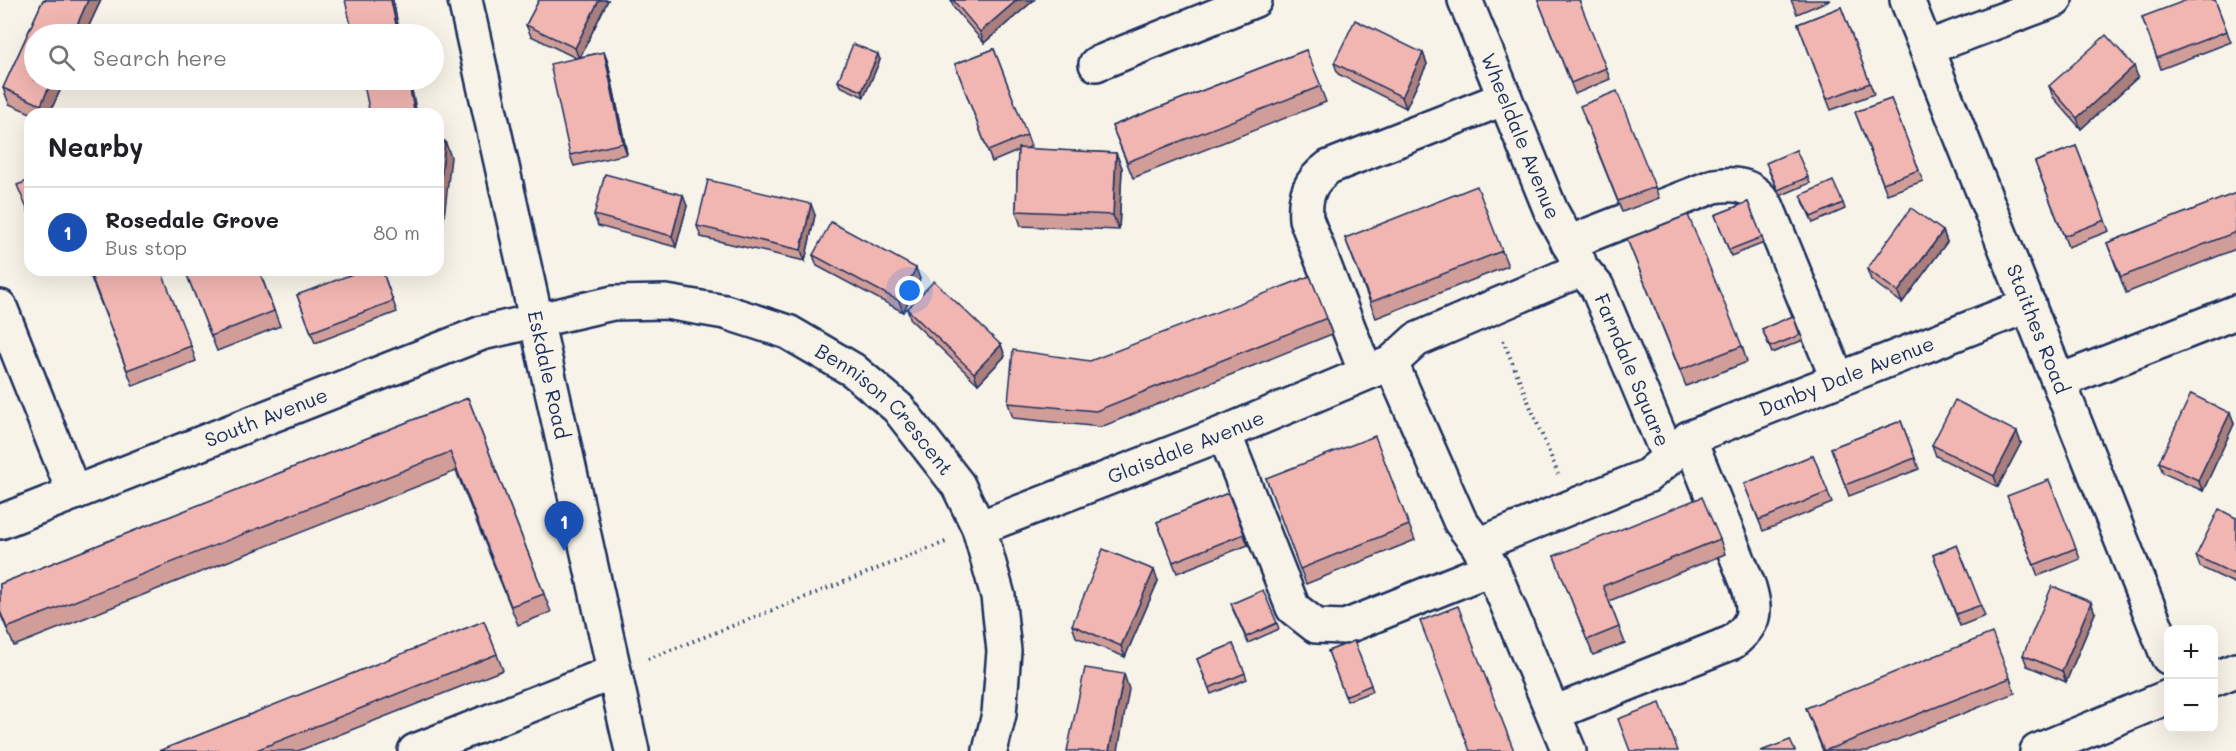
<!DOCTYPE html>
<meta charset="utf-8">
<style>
:root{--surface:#fff;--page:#f2f2f2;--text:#202124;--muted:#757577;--line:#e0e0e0;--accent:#d1495b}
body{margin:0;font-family:Mali,sans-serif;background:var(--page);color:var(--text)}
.controls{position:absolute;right:18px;bottom:18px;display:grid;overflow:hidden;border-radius:12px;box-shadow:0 6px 24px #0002}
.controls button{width:54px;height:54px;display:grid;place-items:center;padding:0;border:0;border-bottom:2px solid var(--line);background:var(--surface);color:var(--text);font:30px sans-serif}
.you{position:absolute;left:910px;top:291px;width:21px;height:21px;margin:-15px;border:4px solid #fff;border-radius:50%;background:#1a73e8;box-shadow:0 0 0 9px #1a73e833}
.badge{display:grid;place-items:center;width:39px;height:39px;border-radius:50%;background:var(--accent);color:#fff;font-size:20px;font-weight:700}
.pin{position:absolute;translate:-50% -50px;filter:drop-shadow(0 2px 3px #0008)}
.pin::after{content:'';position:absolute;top:32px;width:21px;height:18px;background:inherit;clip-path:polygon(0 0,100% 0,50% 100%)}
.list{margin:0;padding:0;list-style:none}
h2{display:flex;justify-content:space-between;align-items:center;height:78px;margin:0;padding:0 24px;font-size:26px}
h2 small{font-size:20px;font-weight:400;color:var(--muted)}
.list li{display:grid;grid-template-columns:39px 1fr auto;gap:18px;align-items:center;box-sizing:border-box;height:90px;padding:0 24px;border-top:2px solid var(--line)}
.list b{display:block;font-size:22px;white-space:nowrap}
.list p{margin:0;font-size:20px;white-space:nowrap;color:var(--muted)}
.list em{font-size:20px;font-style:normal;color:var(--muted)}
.icon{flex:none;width:33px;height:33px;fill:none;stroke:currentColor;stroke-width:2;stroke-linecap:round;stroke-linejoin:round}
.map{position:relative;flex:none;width:2236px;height:751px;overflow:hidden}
.search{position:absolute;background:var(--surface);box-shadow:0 6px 24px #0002;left:24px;top:24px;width:420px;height:66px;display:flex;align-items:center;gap:15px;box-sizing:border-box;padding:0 21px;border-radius:33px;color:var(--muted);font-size:22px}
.panel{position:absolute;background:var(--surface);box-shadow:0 6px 24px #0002;left:24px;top:108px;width:420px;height:168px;border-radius:18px}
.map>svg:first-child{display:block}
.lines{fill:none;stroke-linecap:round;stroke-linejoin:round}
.minor-casing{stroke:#1b2f5e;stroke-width:38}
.path{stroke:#1b2f5e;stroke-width:4;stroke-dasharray:1.5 4.5;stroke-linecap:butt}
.minor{stroke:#f7f3e8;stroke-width:33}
.wall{fill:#d09d99;stroke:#1b2f5e;stroke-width:1.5}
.shaded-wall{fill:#a97f7d;stroke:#1b2f5e;stroke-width:1.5}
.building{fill:#f2b6b2;stroke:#1b2f5e;stroke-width:1.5}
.labels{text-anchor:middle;stroke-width:5;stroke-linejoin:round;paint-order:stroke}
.street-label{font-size:20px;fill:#1b2f5e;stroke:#f7f3e8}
</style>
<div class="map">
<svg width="2236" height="751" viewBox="0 0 2236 751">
<rect width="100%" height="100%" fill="#f7f3e8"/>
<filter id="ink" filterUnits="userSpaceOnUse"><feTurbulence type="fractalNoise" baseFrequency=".0167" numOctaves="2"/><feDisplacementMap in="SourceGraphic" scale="12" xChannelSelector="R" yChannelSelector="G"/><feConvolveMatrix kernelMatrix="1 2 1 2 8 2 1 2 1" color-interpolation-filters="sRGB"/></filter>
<g filter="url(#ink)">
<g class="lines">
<g class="minor-casing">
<g id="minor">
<path id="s1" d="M465 0 632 751"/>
<path id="s2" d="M1465 0 1551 211 1579 262"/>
<path id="s3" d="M1907 0 2168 657"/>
<path d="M1927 48 2055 0"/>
<path d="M1096 64 1255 0"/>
<path d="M1568 243 1714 186C1738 182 1754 186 1767 207L1838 380"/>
<path d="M0 307 74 493"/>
<path d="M1366 373 1306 219C1304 195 1310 181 1329 167L1505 98"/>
<path d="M2060 381 2236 312"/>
<path d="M1224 433 1293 608 1316 626 1345 627 1492 568"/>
<path id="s4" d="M1675 452 1689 438 2029 305"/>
<path id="s5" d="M0 522 482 333 613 303 666 302 725 312 788 332 853 370 898 408 958 485 979 528 998 596 1004 651 999 714 990 751"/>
<path id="s6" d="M979 528 1224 433 1391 363 1416 340 1582 269 1597 287 1669 458 1647 476 1478 545 1460 521 1391 363"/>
<path d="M1480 549 1492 568 1569 751"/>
<path d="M2214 679 2236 670"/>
<path d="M1554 713 1733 642C1754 623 1757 615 1749 587L1689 438"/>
<path d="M415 751 614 672"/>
<path d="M2037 751 2168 697"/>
</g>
</g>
<g class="path">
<path d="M1503 340 1558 474"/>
<path d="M648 659 948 541"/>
</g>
<use href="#minor" class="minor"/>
</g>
<g class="wall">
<path d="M43 0H101L85 34H34L65 80 49 114H33L9 104 3 88Z"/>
<path d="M539 0H608L580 57 604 52 608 63 627 154 574 166 570 155 576 58 531 36 526 25Z"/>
<path d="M951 0H1034L984 43 954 8Z"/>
<path d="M1538 0 1606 68 1610 79 1575 94Z"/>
<path d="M1791 0H1830L1797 14Z"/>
<path d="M2215 0 2231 42 2161 69 2142 17Z"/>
<path d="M1841 7 1874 94 1831 110 1798 24Z"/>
<path d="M994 49 1031 146 1026 149 1116 153 1122 168 1119 230 1021 226 1016 211 1018 151 992 162 955 64Z"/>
<path d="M1306 50 1326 102 1133 178 1112 126Z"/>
<path d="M1423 53 1427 64 1406 108 1338 74 1334 63Z"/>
<path d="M880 60 864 97 840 86 838 81Z"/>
<path d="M2138 77 2081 129 2053 97 2049 86Z"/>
<path d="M1891 99 1923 181 1887 194 1855 112Z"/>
<path d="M1584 117 1655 187 1659 198 1622 212Z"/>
<path d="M2076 146 2109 231 2068 247 2035 162Z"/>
<path d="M1796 150 1810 183 1780 196 1768 169Z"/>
<path d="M2236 193V249L2126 293 2107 243Z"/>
<path d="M1803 201 1843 203 1845 209 1813 223Z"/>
<path d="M1748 202 1764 243 1731 256 1715 215Z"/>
<path d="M687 206 676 247 598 226 594 215Z"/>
<path d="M815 215 805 261 701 237 697 226Z"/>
<path d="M1943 231 1947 242 1902 303 1871 280 1867 269Z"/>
<path d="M1345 238 1502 251 1508 266 1376 318Z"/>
<path d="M1627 239 1742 346 1747 362 1686 386Z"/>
<path d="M813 255 920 279 903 312 817 266Z"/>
<path d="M88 270 191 346 196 361 133 386Z"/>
<path d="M185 270H259L280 326 217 351Z"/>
<path d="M382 270 397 312 315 343 297 295Z"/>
<path d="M1310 276 1332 334 1101 427 1013 418 1008 403Z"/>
<path d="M907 309 1001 345 1005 356 978 384 911 320Z"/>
<path d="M1793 316 1803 340 1772 353 1762 329Z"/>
<path d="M468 398 551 612 518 625 456 471 14 646 0 613V584Z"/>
<path d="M2230 413 2234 424 2203 491 2163 473 2159 462Z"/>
<path d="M1901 421 1919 469 1849 496 1831 448Z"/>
<path d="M2021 443 1998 487 1936 456 1932 445Z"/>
<path d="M1813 455 1832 503 1763 531 1744 484Z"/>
<path d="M1266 478 1409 525 1415 540 1306 584Z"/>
<path d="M1228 493 1248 545 1177 573 1157 522Z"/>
<path d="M2011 507 2076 548 2080 559 2038 576Z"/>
<path d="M2236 518V584L2200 567 2196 556Z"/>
<path d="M1720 539 1725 554 1609 601 1625 643 1593 655 1554 556Z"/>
<path d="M1957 545 1985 616 1960 626 1933 555Z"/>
<path d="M1158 581 1125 657 1076 637 1072 625Z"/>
<path d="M1233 610 1277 623 1279 629 1248 643Z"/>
<path d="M2095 613 2066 682 2027 666 2023 655Z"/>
<path d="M484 621 503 670 298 751H159Z"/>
<path d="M1354 641 1373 691 1347 701 1328 651Z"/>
<path d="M1233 644 1247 679 1211 694 1197 659Z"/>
<path d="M2010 678 2015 693 1869 751H1823L1806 708Z"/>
</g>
<g class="shaded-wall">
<path d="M88 0H101L85 34H73Z"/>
<path d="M391 0H393L400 34H398Z"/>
<path d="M599 0H608L579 59 575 48Z"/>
<path d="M1017 0H1034L984 43 980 32Z"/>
<path d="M604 52 608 63 627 154 623 143Z"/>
<path d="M1423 53 1427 64 1406 108 1402 97Z"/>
<path d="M878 54 880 60 864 97 862 91Z"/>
<path d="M2134 66 2138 77 2081 129 2077 118Z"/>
<path d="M52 80H65L49 114H44L41 105Z"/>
<path d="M408 80H410L417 114H415Z"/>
<path d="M445 141 451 157 439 261 438 258V206Z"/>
<path d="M1116 153 1122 168 1119 230 1113 215Z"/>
<path d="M683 195 687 206 676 247 672 236Z"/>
<path d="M811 204 815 215 805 261 801 250Z"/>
<path d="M1943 231 1947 242 1902 303 1898 292Z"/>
<path d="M916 268 920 279 903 312 899 301Z"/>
<path d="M1001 345 1005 356 978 384 974 373Z"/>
<path d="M2230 413 2234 424 2203 491 2198 480Z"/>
<path d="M2017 432 2021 443 1998 487 1994 476Z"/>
<path d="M1154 570 1158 581 1125 657 1121 646Z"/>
<path d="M2091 602 2095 613 2066 682 2062 671Z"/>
<path d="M1124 674 1129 689 1118 751H1109Z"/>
</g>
<g class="building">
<path d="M43 0H88L73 34H34V80H52L41 105 3 88Z"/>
<path d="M345 0H391L398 34H353Z"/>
<path d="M539 0H599L575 48 526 25Z"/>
<path d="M953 0H1017L980 32Z"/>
<path d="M1538 0H1579L1606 68 1571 83Z"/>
<path d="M2187 0H2215L2227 31 2157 58 2142 17Z"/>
<path d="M1841 7 1870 83 1827 99 1798 24Z"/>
<path d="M1355 20 1423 53 1402 97 1334 63Z"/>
<path d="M2106 35 2134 66 2077 118 2049 86Z"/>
<path d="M853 44 878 54 862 91 838 81Z"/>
<path d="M994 49 1027 135 988 151 955 64Z"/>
<path d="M1306 50 1321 86 1127 162 1112 126Z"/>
<path d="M604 52 623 143 570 155 550 64Z"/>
<path d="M363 80H408L415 114H370Z"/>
<path d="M1617 91 1655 187 1618 201 1580 106Z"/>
<path d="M1891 99 1919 170 1883 183 1855 112Z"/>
<path d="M438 141H445L438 206Z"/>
<path d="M2076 146 2105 220 2064 236 2035 162Z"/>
<path d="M1018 148 1116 153 1113 215 1016 211Z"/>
<path d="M1796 150 1808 177 1778 190 1766 163Z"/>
<path d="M605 174 683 195 672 236 594 215Z"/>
<path d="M30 180V216L17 185Z"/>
<path d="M708 180 811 204 801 250 697 226Z"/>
<path d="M1833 181 1843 203 1811 217 1801 195Z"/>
<path d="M1477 186 1502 251 1371 302 1345 238Z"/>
<path d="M2236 193V232L2121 277 2107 243Z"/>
<path d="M1748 202 1762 237 1729 250 1715 215Z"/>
<path d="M1911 208 1943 231 1898 292 1867 269Z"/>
<path d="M1688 215 1742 346 1680 370 1627 239Z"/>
<path d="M831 222 916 268 899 301 813 255Z"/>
<path d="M89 270H161L191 346 127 370Z"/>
<path d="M185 270H259L274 311 211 336Z"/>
<path d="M363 270H382L393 301 311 332 297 295Z"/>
<path d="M1310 276 1327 318 1096 411 1008 403 1013 350 1090 361Z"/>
<path d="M934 281 1001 345 974 373 907 309Z"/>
<path d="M1793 316 1800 335 1770 347 1762 329Z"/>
<path d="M2191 394 2230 413 2198 480 2159 462Z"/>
<path d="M468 398 544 594 511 606 450 452 7 628 0 611V584Z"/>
<path d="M1955 400 2017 432 1994 476 1932 445Z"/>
<path d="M1901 421 1915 458 1845 485 1831 448Z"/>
<path d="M1375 436 1409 525 1300 569 1266 478Z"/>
<path d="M1813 455 1828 492 1759 520 1744 484Z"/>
<path d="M2049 480 2076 548 2034 565 2007 496Z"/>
<path d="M1228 493 1244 534 1173 562 1157 522Z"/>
<path d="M1702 497 1720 539 1603 586 1619 627 1587 640 1554 556Z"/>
<path d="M2219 509 2236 518V575L2196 556Z"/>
<path d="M1957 545 1981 605 1956 614 1933 555Z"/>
<path d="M1103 549 1154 570 1121 646 1072 625Z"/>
<path d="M2052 586 2091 602 2062 671 2023 655Z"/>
<path d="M1263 590 1277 623 1246 637 1231 604Z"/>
<path d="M1458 606 1514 751H1470L1420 621Z"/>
<path d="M484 621 497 654 254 751H159Z"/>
<path d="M1992 633 2010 678 1824 751 1806 708Z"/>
<path d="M1354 641 1371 685 1345 696 1328 651Z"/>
<path d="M1233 644 1245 673 1209 688 1197 659Z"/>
<path d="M1085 668 1124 674 1109 751H1067Z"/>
<path d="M1660 703 1678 751H1630L1618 719Z"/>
<path d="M1790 740 1795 751H1761Z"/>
</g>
</g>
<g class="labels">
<g class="street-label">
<text dy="7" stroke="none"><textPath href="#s2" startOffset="147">Wheeldale Avenue</textPath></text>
<text dy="7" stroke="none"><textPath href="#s3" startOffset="354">Staithes Road</textPath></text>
<text dy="7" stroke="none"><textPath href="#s6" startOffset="772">Farndale Square</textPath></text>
<text dy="7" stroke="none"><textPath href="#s1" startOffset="384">Eskdale Road</textPath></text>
<text dy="7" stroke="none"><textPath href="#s4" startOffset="189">Danby Dale Avenue</textPath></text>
<text dy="7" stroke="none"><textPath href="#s5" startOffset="956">Bennison Crescent</textPath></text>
<text dy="7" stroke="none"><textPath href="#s5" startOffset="286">South Avenue</textPath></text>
<text dy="7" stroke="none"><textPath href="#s6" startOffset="222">Glaisdale Avenue</textPath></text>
</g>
</g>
</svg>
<div class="controls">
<button>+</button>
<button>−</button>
</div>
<div class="you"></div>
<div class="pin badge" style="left:564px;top:551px;background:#1a4fb4">1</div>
<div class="search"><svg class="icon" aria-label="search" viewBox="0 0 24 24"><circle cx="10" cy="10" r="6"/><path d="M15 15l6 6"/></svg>Search here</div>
<section class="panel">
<h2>Nearby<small></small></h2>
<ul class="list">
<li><span class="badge" style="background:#1a4fb4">1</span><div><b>Rosedale Grove</b><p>Bus stop</p></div><em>80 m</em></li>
</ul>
</section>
</div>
